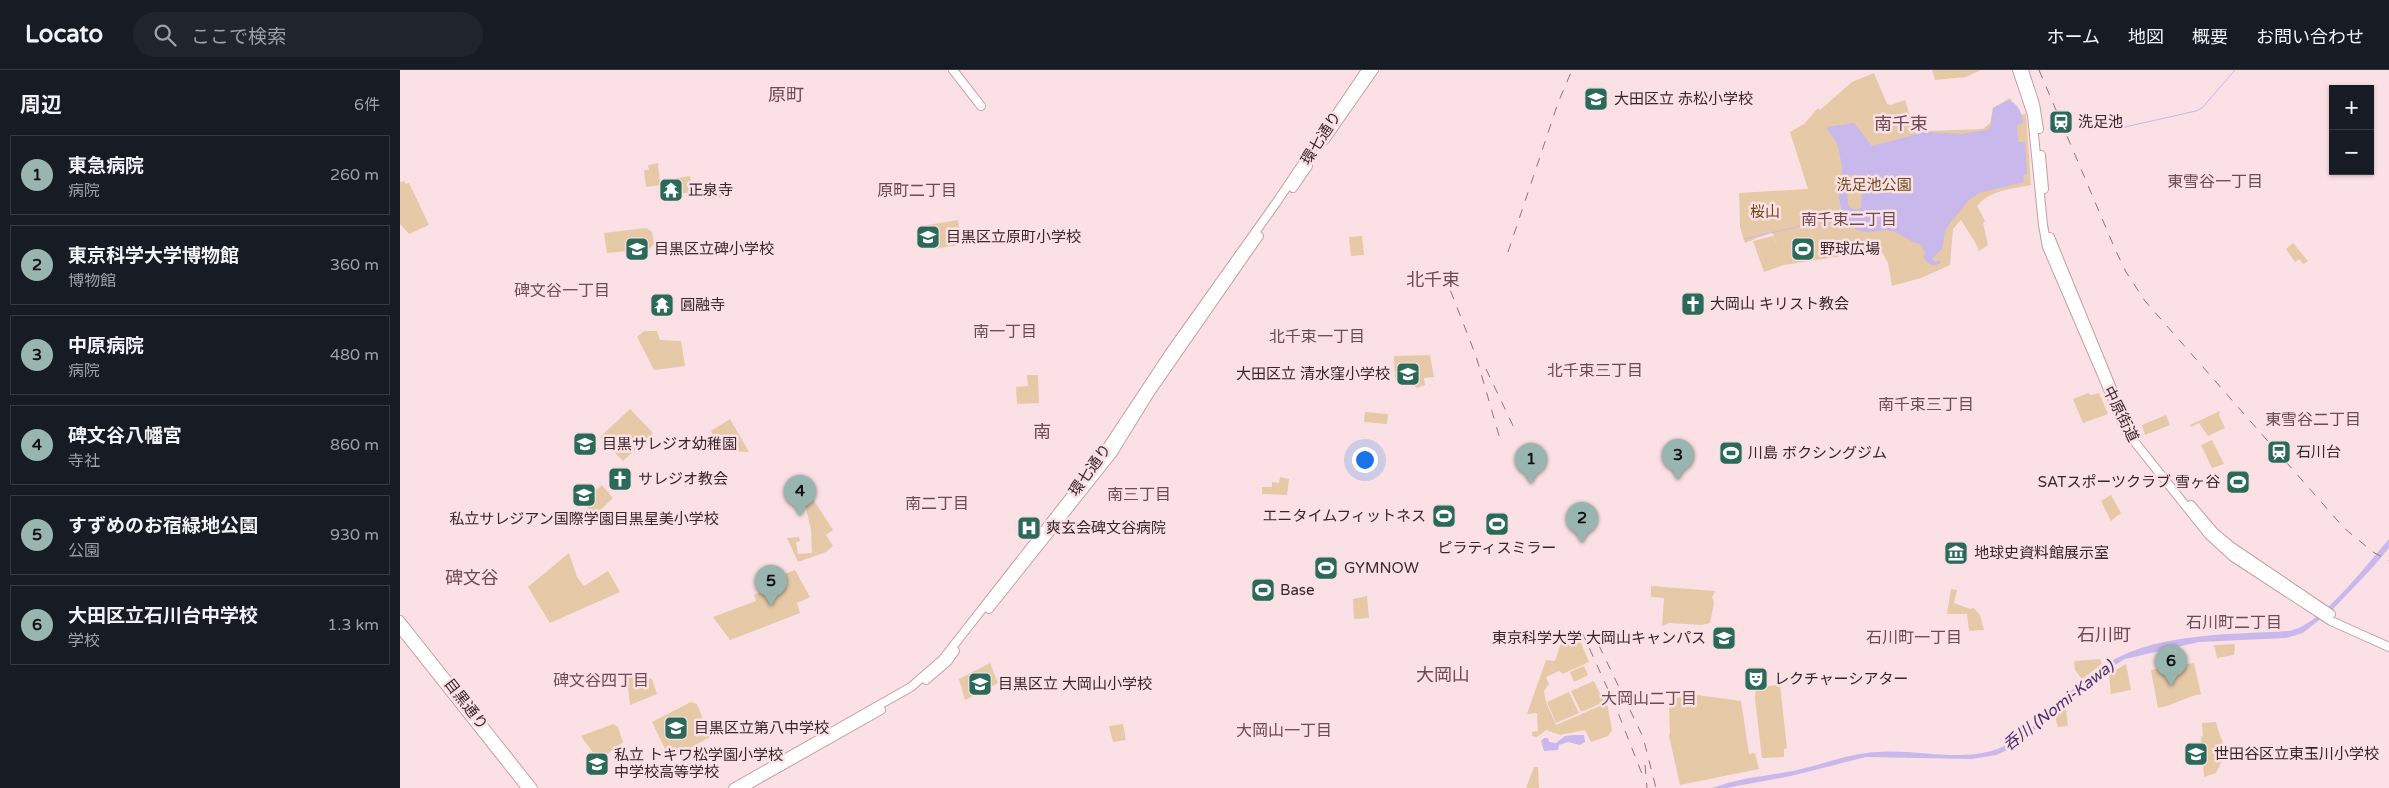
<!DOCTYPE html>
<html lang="ja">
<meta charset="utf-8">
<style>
:root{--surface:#171b24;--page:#20242c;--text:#f1f3f6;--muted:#9ea1a6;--line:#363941;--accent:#98b5af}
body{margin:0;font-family:"Varela Round","Noto Sans JP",sans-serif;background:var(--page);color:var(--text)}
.controls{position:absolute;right:15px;top:15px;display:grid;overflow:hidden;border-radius:0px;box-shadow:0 1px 4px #0004}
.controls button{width:45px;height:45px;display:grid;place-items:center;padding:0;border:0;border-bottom:1px solid var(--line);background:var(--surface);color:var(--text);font:25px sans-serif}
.you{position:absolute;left:964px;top:389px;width:18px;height:18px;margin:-12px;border:4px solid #fff;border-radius:50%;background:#1a73e8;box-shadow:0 0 0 8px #1a73e833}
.badge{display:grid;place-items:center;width:32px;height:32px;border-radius:50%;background:var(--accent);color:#111;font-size:16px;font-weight:700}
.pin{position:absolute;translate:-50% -41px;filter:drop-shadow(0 1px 2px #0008)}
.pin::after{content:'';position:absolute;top:26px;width:18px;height:15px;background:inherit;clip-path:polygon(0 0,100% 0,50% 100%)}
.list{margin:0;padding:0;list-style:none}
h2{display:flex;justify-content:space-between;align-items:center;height:65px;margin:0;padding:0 20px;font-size:21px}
h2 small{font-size:16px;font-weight:400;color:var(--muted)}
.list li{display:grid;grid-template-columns:32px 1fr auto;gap:15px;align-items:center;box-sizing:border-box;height:80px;margin:0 10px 10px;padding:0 10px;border:1px solid var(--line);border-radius:0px}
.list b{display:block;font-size:19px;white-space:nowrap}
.list p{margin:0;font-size:16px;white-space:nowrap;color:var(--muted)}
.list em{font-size:16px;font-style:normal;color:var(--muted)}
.icon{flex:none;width:28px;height:28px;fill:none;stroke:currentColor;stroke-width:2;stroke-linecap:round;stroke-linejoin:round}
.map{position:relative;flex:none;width:1989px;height:718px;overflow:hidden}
header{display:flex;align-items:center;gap:30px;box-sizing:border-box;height:70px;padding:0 25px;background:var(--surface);border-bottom:1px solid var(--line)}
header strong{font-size:24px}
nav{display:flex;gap:28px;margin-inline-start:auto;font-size:18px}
.search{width:350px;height:45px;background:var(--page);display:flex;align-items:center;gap:12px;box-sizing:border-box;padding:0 18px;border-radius:28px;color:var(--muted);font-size:19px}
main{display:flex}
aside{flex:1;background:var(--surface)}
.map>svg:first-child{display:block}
.green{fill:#e6c9a7}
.water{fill:#c8b8ec;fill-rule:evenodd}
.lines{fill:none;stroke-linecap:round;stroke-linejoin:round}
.stream{stroke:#c8b8ec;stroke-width:1}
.major-casing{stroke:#c69da5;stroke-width:10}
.major{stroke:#fff;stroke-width:8}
.rail{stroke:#8b767a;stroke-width:1;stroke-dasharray:9 9;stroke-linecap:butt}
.labels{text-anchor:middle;stroke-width:5;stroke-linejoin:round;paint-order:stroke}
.poi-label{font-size:15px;fill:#37262a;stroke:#fbe1e6;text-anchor:start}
.street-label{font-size:15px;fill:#37262a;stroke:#fbe1e6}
.park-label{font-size:15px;fill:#6f4a15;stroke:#fbe1e6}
.neighbourhood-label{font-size:16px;fill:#6e4a52;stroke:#fbe1e6}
.water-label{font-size:16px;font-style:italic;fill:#49316f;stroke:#fbe1e6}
.quarter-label{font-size:18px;fill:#6e4a52;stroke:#fbe1e6}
</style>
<header>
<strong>Locato</strong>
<div class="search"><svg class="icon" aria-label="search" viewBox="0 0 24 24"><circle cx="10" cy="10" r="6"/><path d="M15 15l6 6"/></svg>ここで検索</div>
<nav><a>ホーム</a><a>地図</a><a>概要</a><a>お問い合わせ</a></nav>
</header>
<main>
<aside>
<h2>周辺<small>6件</small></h2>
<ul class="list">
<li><span class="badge">1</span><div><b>東急病院</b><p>病院</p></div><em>260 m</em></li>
<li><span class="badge">2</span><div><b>東京科学大学博物館</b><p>博物館</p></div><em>360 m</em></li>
<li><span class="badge">3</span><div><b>中原病院</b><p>病院</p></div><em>480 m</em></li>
<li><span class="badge">4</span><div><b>碑文谷八幡宮</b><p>寺社</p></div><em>860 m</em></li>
<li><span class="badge">5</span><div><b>すずめのお宿緑地公園</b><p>公園</p></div><em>930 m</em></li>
<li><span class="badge">6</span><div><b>大田区立石川台中学校</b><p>学校</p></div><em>1.3 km</em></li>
</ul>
</aside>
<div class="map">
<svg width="1989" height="718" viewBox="0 0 1989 718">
<rect width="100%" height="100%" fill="#fbe1e6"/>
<g class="green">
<path d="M1532 0H1581L1566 7 1535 10Z"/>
<path d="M1474 3 1487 34 1491 35 1505 30 1516 64 1526 61 1583 59 1590 53 1593 38 1610 28 1620 45 1626 44 1631 115C1612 119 1590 120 1577 136L1585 151 1583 153 1588 175 1579 181 1575 172 1561 150 1553 159 1550 195 1521 208 1492 216 1488 193 1481 180 1384 195 1364 202 1353 171 1373 166 1378 178 1372 162 1345 173 1340 157 1339 123 1408 119 1390 62 1404 54 1418 38 1420 40 1452 12Z"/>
<path d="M258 93 260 115 246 117 244 100H249L248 95Z"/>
<path d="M290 106 293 123H273L271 109Z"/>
<path d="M4 111 6 114 9 113 29 155 9 164 0 154V112Z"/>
<path d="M321 116 322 127 305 129 303 118Z"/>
<path d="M558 150 561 172 559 175 534 179 530 177 527 155Z"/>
<path d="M246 158 252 162 254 174 249 179 207 183 204 163Z"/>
<path d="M962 166 964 185 951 186 949 167Z"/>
<path d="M1893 173 1908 191 1903 194 1899 189 1895 192 1886 179Z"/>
<path d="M244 261H257L260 270 281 271 285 296 254 300 237 267Z"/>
<path d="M1030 285 1034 307 1024 308 1025 315 1017 318 1009 312 995 307 994 286Z"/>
<path d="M627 305H638L639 333 617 334 616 317 628 316Z"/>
<path d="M1688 323 1691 325 1699 323 1708 344 1683 353 1673 329Z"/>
<path d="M230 339 253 363 223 391 200 367Z"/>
<path d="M1820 341 1819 345 1825 358 1808 366 1799 353 1791 357 1790 355Z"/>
<path d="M965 342 988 344 987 354 964 352Z"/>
<path d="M1766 345 1770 355 1745 365 1742 355Z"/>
<path d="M330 349 349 382 322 381 311 361Z"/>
<path d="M1812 370 1824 394 1812 398 1801 375Z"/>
<path d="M880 407 889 409 887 425 862 424V417H872V412L879 413Z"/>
<path d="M402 412 433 460 426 465 433 476 426 482 398 492 387 468 399 467 400 471 396 472 398 484 412 483 411 460 400 413Z"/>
<path d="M202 415 213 428 194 446 178 424 187 417 192 423Z"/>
<path d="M1711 425 1721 443 1711 451 1701 431Z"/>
<path d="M169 483 177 507 184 516 208 501 220 522 150 553 128 517Z"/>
<path d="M395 500 410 527 397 533 400 543 330 570 313 547 356 531 354 525 364 520 362 513Z"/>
<path d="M1251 516 1315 521 1312 527 1314 533 1310 553 1302 555 1269 553 1262 556 1264 528 1251 527Z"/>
<path d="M1551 519 1557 520 1554 533 1570 539 1574 538 1580 545 1584 560 1569 561 1567 544H1547Z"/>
<path d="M967 526 969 548 954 549 953 529Z"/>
<path d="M1178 566 1189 592 1163 604 1159 601 1146 607 1149 614 1144 621 1146 632 1156 655 1207 633 1212 660 1208 666 1191 672 1185 660 1160 665 1146 660 1137 667 1132 666V662L1138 661 1137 643 1127 644 1146 590 1155 591 1161 573Z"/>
<path d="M1835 574 1834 585 1817 588 1814 575Z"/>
<path d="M1700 589 1702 594 1682 609 1675 600 1674 591Z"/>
<path d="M590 593 598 613 565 630 559 609Z"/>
<path d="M1794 593 1801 624C1785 627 1775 635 1758 638L1751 600Z"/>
<path d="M1726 594 1731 620 1711 624 1709 604Z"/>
<path d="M1184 596 1188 605 1174 612 1170 602Z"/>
<path d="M234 604 252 609 257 624 230 635 227 608 234 606Z"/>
<path d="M1194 611 1204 632 1181 642 1171 621Z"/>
<path d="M1380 615 1387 678 1384 679V687L1362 688 1355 629 1356 617Z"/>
<path d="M1169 622 1179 643 1156 653 1147 632Z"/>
<path d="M1297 625 1341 631 1349 684 1355 683 1359 699 1280 715 1269 666 1270 663 1269 636 1275 628Z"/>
<path d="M291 632 297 634 310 667 270 689 252 652Z"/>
<path d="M1666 638 1668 656 1658 657 1655 646Z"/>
<path d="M1816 652C1822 676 1830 676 1816 703L1804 707 1801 667 1803 666 1802 653Z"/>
<path d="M213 654 218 657 223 672 202 688 200 684H194L181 666Z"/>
<path d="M723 654 726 670 713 672 709 656Z"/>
<path d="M1134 697H1138L1139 718H1126Z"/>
</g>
<g class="water">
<path d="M1609 30C1619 35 1622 43 1623 53L1617 55 1618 72H1625L1627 104 1623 105 1624 112 1579 123 1569 130 1551 152 1545 161 1542 179 1532 189 1535 192 1539 190 1541 192C1534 199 1528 193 1523 187L1525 184 1521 174C1510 173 1503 164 1493 161 1481 158 1468 166 1456 159 1441 152 1438 129 1439 114 1439 109 1442 105 1442 99 1441 92 1440 84 1438 77 1437 69 1429 65 1427 57L1454 53 1472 76 1525 62 1561 64 1587 60 1591 56 1593 38ZM1450 105 1463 107 1461 137 1458 140 1450 138 1448 135 1447 110Z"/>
<path d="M1989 469V478L1974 496 1934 538 1903 563 1886 568 1799 572 1725 589 1707 600 1614 677 1596 685 1572 689 1466 687 1391 706 1326 718H1312C1338 708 1366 706 1393 701 1422 695 1448 683 1478 682 1515 679 1555 691 1591 681 1630 670 1664 622 1698 599 1752 562 1826 565 1889 561 1922 555 1966 495 1989 469Z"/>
<path d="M1173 665H1184L1185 672 1180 675 1168 672 1159 675 1158 680 1144 681 1141 671 1144 668H1148L1149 672 1156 673 1165 666Z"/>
</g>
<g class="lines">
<g class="stream">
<path d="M1684 54 1725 57 1796 41 1802 38 1835 0"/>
<path d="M1344 169 1397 157 1423 145 1434 144 1444 152 1447 151"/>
</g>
<g class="major-casing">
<g id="major">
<path d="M553 0 581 36"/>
<path d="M1617 0 1632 45 1643 155 1647 177 1726 361 1808 464 1833 487 1931 551 1989 577"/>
<path d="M1624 0 1635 34 1639 59"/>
<path d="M925 70 974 0"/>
<path d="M1641 85 1644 119"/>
<path d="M893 118 908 96"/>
<path d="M1650 167 1713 321"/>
<path d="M1791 435 1814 462 1832 477 1931 544"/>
<path d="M589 539 713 383 750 323 859 166"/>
<path d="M0 550 133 718"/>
<path d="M0 559 126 718"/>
<path d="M526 610 548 591 555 581"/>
<path d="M333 718 511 617 543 589 698 391 770 282 876 133 966 0"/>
<path d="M343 718 481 640"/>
</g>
</g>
<use href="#major" class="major"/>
<g class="rail">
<path d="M1639 0 1715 179 1726 202 1745 231 1944 458 1973 482 1989 491"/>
<path d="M1108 182 1158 33 1172 0"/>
<path d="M1044 204 1076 286 1100 369"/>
<path d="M1086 299 1116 362"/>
<path d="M1191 559 1243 667 1256 718"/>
<path d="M1182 562 1215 635 1242 704"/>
<path d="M1245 695 1247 718"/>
</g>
</g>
<defs>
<g id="school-square" transform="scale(1.25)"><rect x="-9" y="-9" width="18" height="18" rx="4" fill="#2b6a58" stroke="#fbe1e6"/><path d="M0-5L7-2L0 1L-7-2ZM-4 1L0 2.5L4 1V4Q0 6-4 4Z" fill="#fff"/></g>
<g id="station-square" transform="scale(1.25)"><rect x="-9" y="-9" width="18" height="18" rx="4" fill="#2b6a58" stroke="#fbe1e6"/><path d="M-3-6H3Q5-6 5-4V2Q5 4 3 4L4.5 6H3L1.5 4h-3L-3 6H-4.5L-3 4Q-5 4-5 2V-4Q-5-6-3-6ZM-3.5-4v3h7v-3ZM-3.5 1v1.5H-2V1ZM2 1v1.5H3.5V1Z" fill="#fff"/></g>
<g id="temple-square" transform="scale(1.25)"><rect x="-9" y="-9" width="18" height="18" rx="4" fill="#2b6a58" stroke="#fbe1e6"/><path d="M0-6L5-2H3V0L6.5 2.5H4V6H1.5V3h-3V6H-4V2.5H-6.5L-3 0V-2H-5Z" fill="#fff"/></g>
<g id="stadium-square" transform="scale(1.25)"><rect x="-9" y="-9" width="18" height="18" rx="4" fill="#2b6a58" stroke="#fbe1e6"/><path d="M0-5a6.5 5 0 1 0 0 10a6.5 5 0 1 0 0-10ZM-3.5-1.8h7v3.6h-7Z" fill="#fff"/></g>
<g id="church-square" transform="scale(1.25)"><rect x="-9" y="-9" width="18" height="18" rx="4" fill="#2b6a58" stroke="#fbe1e6"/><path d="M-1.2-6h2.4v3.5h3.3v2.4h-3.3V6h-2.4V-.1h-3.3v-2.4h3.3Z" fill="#fff"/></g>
<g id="hospital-square" transform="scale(1.25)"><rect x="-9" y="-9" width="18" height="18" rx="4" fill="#2b6a58" stroke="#fbe1e6"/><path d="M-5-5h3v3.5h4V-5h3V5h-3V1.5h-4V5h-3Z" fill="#fff"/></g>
<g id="museum-square" transform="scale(1.25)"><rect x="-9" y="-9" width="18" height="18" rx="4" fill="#2b6a58" stroke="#fbe1e6"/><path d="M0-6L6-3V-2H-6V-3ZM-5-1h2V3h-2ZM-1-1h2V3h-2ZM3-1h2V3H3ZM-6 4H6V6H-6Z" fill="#fff"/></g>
<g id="university-square" transform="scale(1.25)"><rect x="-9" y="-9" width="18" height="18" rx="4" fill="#2b6a58" stroke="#fbe1e6"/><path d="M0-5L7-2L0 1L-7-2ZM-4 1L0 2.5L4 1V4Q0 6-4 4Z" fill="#fff"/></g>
<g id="theatre-square" transform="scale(1.25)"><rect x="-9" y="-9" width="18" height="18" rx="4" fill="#2b6a58" stroke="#fbe1e6"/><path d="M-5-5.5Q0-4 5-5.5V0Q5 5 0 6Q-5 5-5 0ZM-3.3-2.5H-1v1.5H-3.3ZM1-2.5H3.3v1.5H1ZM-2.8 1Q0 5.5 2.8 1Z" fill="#fff"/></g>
</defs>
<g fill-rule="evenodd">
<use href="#school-square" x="1196" y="29"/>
<use href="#station-square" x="1661" y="52"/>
<use href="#temple-square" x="271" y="120"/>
<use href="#school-square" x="528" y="167"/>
<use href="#school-square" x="237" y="179"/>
<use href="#stadium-square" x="1403" y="179"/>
<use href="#church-square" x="1293" y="234"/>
<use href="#temple-square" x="262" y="235"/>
<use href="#school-square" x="1008" y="304"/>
<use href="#school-square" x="185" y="374"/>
<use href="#station-square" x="1879" y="382"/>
<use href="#stadium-square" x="1331" y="383"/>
<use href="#church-square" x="220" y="409"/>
<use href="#stadium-square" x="1838" y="412"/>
<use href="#school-square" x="184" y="425"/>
<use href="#stadium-square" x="1044" y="446"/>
<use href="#stadium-square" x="1097" y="454"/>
<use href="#hospital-square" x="629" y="458"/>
<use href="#museum-square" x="1556" y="483"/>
<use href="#stadium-square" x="926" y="498"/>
<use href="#stadium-square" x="863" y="520"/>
<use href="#university-square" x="1324" y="568"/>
<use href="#theatre-square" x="1356" y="609"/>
<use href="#school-square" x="580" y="614"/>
<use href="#school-square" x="276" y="658"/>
<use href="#school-square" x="1796" y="684"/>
<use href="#school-square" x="197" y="694"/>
</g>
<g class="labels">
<g class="poi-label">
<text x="1214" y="34">大田区立 赤松小学校</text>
<text x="1678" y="57">洗足池</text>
<text x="288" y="125">正泉寺</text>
<text x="546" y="172">目黒区立原町小学校</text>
<text x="254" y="184">目黒区立碑小学校</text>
<text x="1420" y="184">野球広場</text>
<text x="1310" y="239">大岡山 キリスト教会</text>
<text x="280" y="240">圓融寺</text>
<text x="990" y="309" text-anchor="end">大田区立 清水窪小学校</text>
<text x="202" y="379">目黒サレジオ幼稚園</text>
<text x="1896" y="387">石川台</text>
<text x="1348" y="388">川島 ボクシングジム</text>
<text x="238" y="414">サレジオ教会</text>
<text x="1820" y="417" text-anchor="end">SATスポーツクラブ 雪ヶ谷</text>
<text x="1026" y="451" text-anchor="end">エニタイムフィットネス</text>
<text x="184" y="454" text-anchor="middle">私立サレジアン国際学園目黒星美小学校</text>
<text x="646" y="463">爽玄会碑文谷病院</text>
<text x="1097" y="483" text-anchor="middle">ピラティスミラー</text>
<text x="1574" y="488">地球史資料館展示室</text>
<text x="944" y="503">GYMNOW</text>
<text x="880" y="525">Base</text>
<text x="1306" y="573" text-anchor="end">東京科学大学 大岡山キャンパス</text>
<text x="1374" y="614">レクチャーシアター</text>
<text x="598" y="619">目黒区立 大岡山小学校</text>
<text x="294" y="663">目黒区立第八中学校</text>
<text x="1814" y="689">世田谷区立東玉川小学校</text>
<text x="214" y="690">私立 トキワ松学園小学校<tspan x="214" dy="17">中学校高等学校</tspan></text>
</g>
<g class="street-label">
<text transform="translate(921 68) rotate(-57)" y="5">環七通り</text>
<text transform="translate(1721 344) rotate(63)" y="5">中原街道</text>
<text transform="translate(690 400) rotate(-54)" y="5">環七通り</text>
<text transform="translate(66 634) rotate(52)" y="5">目黒通り</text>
</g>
<g class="park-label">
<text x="1474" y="120">洗足池公園</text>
<text x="1365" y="147">桜山</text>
</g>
<g class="neighbourhood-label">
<text x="1815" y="117">東雪谷一丁目</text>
<text x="517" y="126">原町二丁目</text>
<text x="1449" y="155">南千束二丁目</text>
<text x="162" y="226">碑文谷一丁目</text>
<text x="605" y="267">南一丁目</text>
<text x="917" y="272">北千束一丁目</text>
<text x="1195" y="306">北千束三丁目</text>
<text x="1526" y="340">南千束三丁目</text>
<text x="1913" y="355">東雪谷二丁目</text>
<text x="739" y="430">南三丁目</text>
<text x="537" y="439">南二丁目</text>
<text x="1834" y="558">石川町二丁目</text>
<text x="1514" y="573">石川町一丁目</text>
<text x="201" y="616">碑文谷四丁目</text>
<text x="1249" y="634">大岡山二丁目</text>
<text x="884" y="666">大岡山一丁目</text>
</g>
<g class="water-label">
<text transform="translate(1658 635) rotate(-38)" y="6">呑川 (Nomi-Kawa)</text>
</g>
<g class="quarter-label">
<text x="386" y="31">原町</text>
<text x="1501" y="60">南千束</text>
<text x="1033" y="216">北千束</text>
<text x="642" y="368">南</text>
<text x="72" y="514">碑文谷</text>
<text x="1704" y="571">石川町</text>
<text x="1043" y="611">大岡山</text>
</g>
</g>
</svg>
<div class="controls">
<button>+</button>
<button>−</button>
</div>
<div class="you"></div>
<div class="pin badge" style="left:1131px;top:414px">1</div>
<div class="pin badge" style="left:1182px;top:473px">2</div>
<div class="pin badge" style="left:1278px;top:410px">3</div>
<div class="pin badge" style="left:400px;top:446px">4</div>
<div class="pin badge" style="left:371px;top:536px">5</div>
<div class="pin badge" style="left:1771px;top:616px">6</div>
</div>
</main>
